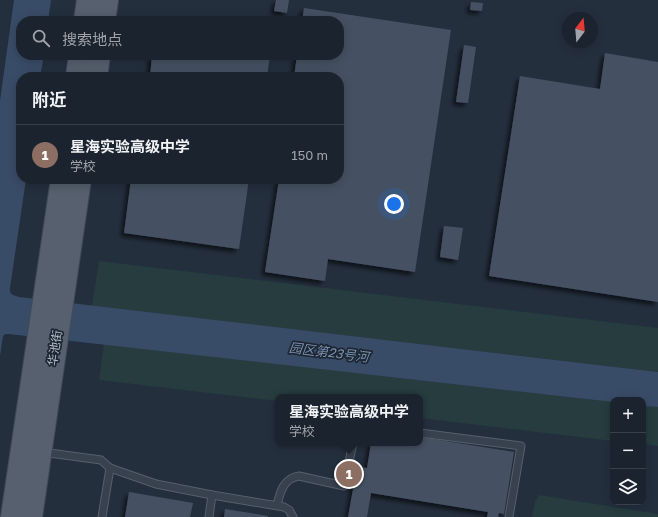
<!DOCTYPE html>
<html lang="zh">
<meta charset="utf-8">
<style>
:root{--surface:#1b232e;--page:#242b36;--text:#f1f3f6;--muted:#a0a4aa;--line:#39404a;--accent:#8bbbb9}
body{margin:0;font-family:"Golos Text","Noto Sans SC",sans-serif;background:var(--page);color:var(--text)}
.controls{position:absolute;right:12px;bottom:12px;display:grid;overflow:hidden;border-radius:8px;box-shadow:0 2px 10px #0003}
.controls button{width:36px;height:36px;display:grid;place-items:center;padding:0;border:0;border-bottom:1px solid var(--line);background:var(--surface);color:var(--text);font:20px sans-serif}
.compass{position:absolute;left:562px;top:12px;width:36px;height:36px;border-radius:50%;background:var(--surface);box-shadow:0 2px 10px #0003;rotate:16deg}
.you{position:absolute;left:394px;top:204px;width:14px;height:14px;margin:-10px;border:3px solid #fff;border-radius:50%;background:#1a73e8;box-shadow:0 0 0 6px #1a73e833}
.badge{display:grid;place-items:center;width:26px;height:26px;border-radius:50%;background:var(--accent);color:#fff;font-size:13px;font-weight:700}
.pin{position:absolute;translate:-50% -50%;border:2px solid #fff;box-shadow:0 1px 4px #0006}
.popup{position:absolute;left:275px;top:394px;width:148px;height:52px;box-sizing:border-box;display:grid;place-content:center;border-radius:8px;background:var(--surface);filter:drop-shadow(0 1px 3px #0005);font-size:13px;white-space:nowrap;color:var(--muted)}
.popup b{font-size:15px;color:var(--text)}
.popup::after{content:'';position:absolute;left:50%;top:100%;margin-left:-8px;border:8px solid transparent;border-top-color:var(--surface)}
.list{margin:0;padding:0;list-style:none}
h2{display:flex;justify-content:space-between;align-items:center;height:52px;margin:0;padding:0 16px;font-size:17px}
h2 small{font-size:13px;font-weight:400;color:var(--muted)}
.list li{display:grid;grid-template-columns:26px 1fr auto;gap:12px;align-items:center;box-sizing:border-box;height:60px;padding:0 16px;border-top:1px solid var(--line)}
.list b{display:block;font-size:15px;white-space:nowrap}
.list p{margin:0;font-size:13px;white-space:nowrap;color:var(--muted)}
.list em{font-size:13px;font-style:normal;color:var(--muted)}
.icon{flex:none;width:22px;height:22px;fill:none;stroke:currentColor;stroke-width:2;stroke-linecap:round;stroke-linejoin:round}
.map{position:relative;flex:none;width:658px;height:517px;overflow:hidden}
.search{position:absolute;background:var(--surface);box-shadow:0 2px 10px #0003;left:16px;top:16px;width:328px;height:44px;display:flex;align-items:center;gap:10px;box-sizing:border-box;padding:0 14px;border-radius:16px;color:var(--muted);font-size:15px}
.panel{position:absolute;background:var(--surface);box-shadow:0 2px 10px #0003;left:16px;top:72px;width:328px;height:112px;border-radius:16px}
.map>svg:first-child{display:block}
.green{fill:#263c3f}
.water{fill:#394c67}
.building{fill:#455162;filter:url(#shadow)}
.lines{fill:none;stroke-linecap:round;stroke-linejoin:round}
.service-casing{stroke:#565f6c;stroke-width:9}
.primary-casing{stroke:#414a57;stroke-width:24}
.service{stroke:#38414e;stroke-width:7}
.primary{stroke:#56606e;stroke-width:22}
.labels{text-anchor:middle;stroke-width:3.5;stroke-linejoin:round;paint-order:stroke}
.street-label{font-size:12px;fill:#b4bcc9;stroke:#1d2633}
.water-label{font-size:13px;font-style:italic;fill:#7c92b1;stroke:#1d2633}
</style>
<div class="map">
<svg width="658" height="517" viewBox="0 0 658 517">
<defs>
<filter id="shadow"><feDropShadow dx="-3.5" dy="3.5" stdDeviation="2" flood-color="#0009"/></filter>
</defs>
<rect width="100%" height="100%" fill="#242f3e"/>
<g class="green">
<path d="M99 261 658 328V372L92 306Z"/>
<path d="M104 344 613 402V441L420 418V397H278V401L99 380Z"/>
<path d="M643 406 658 407V446L643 444Z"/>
<path d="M539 495 658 514V517H532L535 502Z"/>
</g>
<path class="water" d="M14 0H51L48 21H21V55H44L40 77H21V179H26L10 288C9 295 14 295 19 297L658 372V407L643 406V400H613V402L9 334H5L3 336 0 356V101Z"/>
<g class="building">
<path d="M276 0H289L287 13 274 11Z"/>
<path d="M471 2 483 3 482 11 470 10Z"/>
<path d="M304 8 451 30 415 272 328 259 325 281 265 272 279 179H339V77H294L297 55H339V21H302Z"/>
<path d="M464 45 476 47 468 103 456 102Z"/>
<path d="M605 53 658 62V302L489 276 520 76 600 89Z"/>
<path d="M152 55H270L267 77H150Z"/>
<path d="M131 179H249L239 249 124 233Z"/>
<path d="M444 226 463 228 458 260 440 257Z"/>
<path d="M420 437 514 452 504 514 499 513 498 517H487L488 512 371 493 367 517H348L357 467 367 468 371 443H420Z"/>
<path d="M129 492 193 503 190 517H125Z"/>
<path d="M225 509 268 516V517H224Z"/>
</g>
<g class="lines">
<g class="service-casing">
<g id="service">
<path d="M420 433 521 446 509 517"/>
<path d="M42 452 101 460 110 468 156 484 212 495 209 517"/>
<path d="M212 495 284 507 289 510 293 517"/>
<path d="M277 505C280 492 284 478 299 476L344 486 353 443"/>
<path d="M102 517 110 468"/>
</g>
</g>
<g class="primary-casing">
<g id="primary">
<path d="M85 21 88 0"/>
<path d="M104 21 107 0"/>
<path d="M77 77 80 55"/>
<path d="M96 77 99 55"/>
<path d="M12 517 62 179"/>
<path d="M31 517 80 179"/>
</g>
</g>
<use href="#service" class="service"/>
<use href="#primary" class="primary"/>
</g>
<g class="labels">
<g class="street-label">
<text transform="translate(55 348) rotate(-81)" y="4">华池街</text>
</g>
<g class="water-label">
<text transform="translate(329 352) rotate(7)" y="5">园区第23号河</text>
</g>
</g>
</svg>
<div class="controls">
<button>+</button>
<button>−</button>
<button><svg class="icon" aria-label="layers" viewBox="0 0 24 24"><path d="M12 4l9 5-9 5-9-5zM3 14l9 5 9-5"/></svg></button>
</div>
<svg class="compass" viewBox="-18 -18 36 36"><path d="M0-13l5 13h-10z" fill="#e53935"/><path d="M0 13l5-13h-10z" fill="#a0a4aa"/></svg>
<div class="you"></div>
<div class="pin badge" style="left:349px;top:474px;background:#8d6e63">1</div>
<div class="popup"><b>星海实验高级中学</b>学校</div>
<div class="search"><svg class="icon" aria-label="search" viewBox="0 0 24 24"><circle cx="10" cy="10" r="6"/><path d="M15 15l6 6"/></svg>搜索地点</div>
<section class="panel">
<h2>附近<small></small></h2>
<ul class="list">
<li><span class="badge" style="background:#8d6e63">1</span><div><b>星海实验高级中学</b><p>学校</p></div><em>150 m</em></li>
</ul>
</section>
</div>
